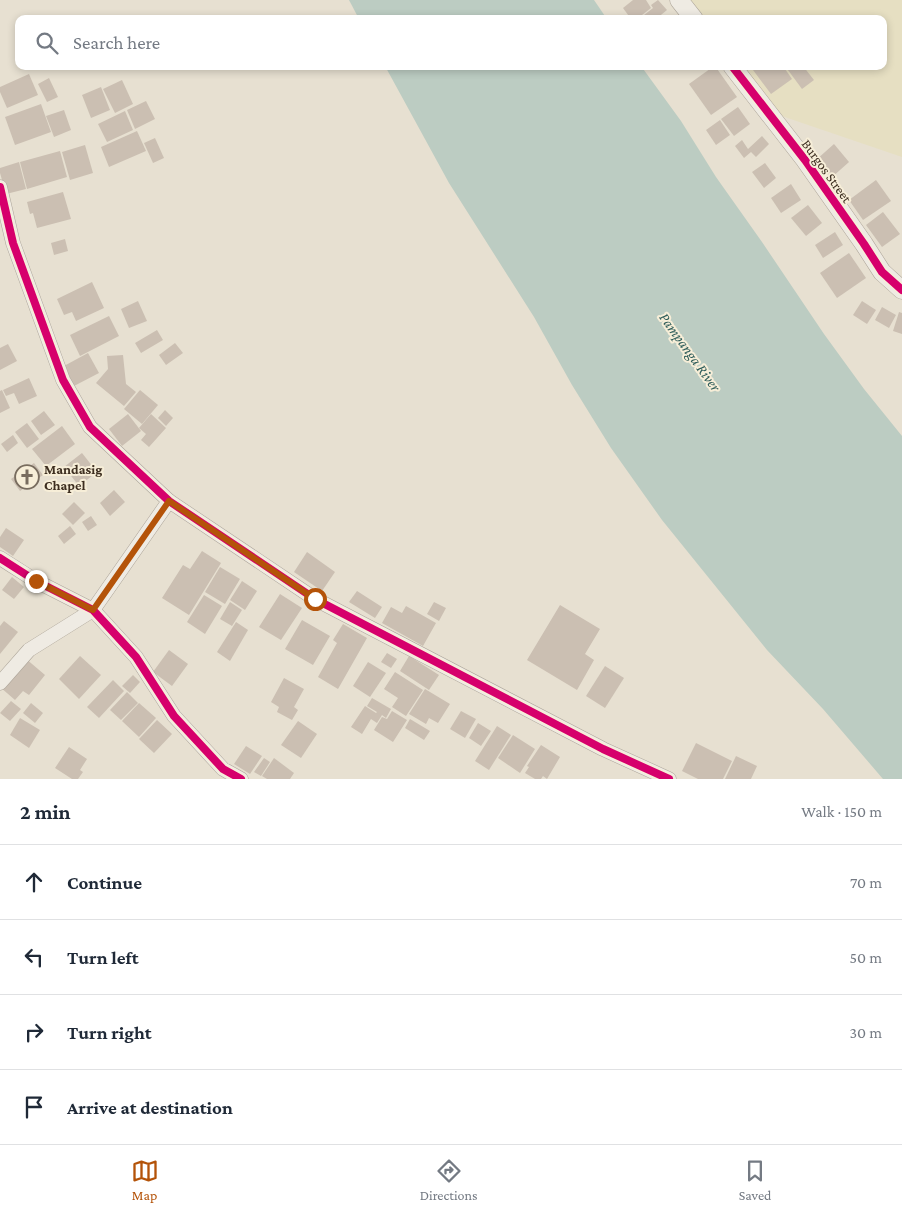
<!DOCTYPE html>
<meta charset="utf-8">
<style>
:root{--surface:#fff;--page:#f2f2f3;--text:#1f2937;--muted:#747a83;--line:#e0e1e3;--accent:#b45309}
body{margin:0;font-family:"Crimson Pro",serif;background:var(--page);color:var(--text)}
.stop{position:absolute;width:15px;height:15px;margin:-11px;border:4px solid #b45309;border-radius:50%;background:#fff}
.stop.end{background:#b45309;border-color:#fff;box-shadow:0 1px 5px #0008}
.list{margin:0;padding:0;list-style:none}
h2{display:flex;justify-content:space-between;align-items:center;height:65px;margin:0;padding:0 20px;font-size:21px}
h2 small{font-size:16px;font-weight:400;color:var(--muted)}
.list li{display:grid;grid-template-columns:32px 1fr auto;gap:15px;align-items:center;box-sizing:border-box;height:75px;padding:0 20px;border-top:1px solid var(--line)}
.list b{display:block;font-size:19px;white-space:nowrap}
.list em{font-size:16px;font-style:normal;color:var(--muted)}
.icon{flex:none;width:28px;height:28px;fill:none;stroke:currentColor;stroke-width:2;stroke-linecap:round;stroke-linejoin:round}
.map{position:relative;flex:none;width:902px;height:779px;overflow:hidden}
.search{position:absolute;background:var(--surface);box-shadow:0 2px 8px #0003;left:15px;right:15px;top:15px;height:55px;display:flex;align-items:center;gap:12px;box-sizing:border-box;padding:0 18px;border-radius:10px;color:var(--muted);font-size:19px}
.sheet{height:365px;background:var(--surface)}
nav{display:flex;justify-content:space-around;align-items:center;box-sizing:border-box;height:70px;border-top:1px solid var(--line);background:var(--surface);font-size:14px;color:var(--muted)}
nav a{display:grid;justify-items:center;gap:2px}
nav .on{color:var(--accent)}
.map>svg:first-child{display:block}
.farmland{fill:#e6dfc2}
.water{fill:#bcccc2}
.building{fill:#cbbfb2}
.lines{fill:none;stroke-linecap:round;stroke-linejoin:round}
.minor-casing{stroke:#ada599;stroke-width:15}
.tertiary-casing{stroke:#ada599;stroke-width:19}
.minor{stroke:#efebe3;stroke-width:14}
.tertiary{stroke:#efebe3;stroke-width:18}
.cycleway-casing{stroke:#f7eed8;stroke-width:11}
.cycleway{stroke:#d6006c;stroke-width:8}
.route{stroke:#b45309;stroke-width:6}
.labels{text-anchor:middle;stroke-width:4;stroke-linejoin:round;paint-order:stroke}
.street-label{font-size:14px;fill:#3d2e20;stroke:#f7eed8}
.poi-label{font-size:14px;font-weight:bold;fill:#3d2e20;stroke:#f7eed8;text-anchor:start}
.water-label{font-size:15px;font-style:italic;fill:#2f5d5a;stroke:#f7eed8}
</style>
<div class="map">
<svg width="902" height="779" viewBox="0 0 902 779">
<rect width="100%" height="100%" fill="#e7e0d1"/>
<path class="farmland" d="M685 0H902V157L770 112 735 66H883V19H699Z"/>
<g class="water">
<path d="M349 0H594L607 19H359Z"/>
<path d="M385 66H641L681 121 716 177 762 242 824 334 864 389 902 436V779H883L823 709 767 650 662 520 611 448 572 385 534 317 449 183Z"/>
</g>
<g class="building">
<path d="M633 0H646L651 8 637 19H631L623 8Z"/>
<path d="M658 0 667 10 656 19H639L653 8 651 5Z"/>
<path d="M714 66H715L737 97 711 115 689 84Z"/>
<path d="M758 66H783L792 79 771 94 753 70Z"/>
<path d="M785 66H803L814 80 802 89Z"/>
<path d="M29 74 38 95 7 108 0 92V87Z"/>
<path d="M49 78 58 97 47 102 38 84Z"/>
<path d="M122 80 133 104 115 113 103 89Z"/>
<path d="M101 87 110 110 91 118 82 95Z"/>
<path d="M146 101 155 119 135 129 127 110Z"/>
<path d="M41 104 51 132 15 145 5 117Z"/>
<path d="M738 107 750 124 734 136 721 119Z"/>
<path d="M64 110 71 130 54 137 46 116Z"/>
<path d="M125 111 133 130 107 142 98 124Z"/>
<path d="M720 120 730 135 716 145 706 130Z"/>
<path d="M137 131 146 151 109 167 101 147Z"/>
<path d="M762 136 769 144 756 157 751 152 744 158 735 146 742 140 748 149Z"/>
<path d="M155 138 164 158 153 163 144 143Z"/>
<path d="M834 144 849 162 831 178 816 160Z"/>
<path d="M85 145 93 173 70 180 62 152Z"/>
<path d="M60 151 67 177 27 189 20 162Z"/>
<path d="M19 162 26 189 6 194 0 173V168Z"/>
<path d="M765 163 776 178 764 188 752 172Z"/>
<path d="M876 180 891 201 863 220 849 200Z"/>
<path d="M791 184 801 200 781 213 771 198Z"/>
<path d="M63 192 71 219 37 228 33 213 30 214 27 202Z"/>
<path d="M808 205 822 223 806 236 791 218Z"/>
<path d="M883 212 900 234 882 247 866 225Z"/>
<path d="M835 232 843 245 823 258 815 245Z"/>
<path d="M65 239 68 251 54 255 51 243Z"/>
<path d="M849 253 866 278 837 298 820 273Z"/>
<path d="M92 282 104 308 76 321 72 312 64 315 57 299Z"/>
<path d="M138 301 147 321 129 328 121 309Z"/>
<path d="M862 301 876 310 867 324 853 315Z"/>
<path d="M882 307 896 315 889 328 875 320Z"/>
<path d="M899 312 902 313V334L893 331Z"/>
<path d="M109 316 119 336 80 356 70 335Z"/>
<path d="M157 330 163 340 141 353 135 343Z"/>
<path d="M175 343 183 353 166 365 159 355Z"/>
<path d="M8 344 17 361 0 370V348Z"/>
<path d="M88 353 99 373 74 386 64 366Z"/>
<path d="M123 355 126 384 136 392 124 406 96 383 108 369 107 356Z"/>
<path d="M29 378 37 396 19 404 14 393 6 396 3 390Z"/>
<path d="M2 390 10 408 0 413V391Z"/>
<path d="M140 390 158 405 142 424 124 409Z"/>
<path d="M165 410 173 418 166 426 158 418Z"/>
<path d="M44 411 55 425 41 435 31 421Z"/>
<path d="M128 414 141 431 122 446 109 429Z"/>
<path d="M151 414 166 428 149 447 141 440 146 434 139 428Z"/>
<path d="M27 423 39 439 27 448 15 432Z"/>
<path d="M62 426 75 444 46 466 32 449Z"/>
<path d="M13 435 18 443 7 452 1 444Z"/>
<path d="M82 453 97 472 79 486 64 467Z"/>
<path d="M34 463 43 475 20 491 11 479Z"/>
<path d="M114 490 125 502 110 516 100 503Z"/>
<path d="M74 502 85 513 73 525 62 514Z"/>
<path d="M91 516 97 525 88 531 82 522Z"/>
<path d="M70 526 76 534 64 544 58 536Z"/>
<path d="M6 528 24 540 13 556 0 547V537Z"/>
<path d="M202 551 221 563 189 615 162 598 183 565 190 569Z"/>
<path d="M307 552 335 572 322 591 294 572Z"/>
<path d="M220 567 240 579 225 604 205 592Z"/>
<path d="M12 577 24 587 14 599 2 590Z"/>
<path d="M242 581 257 591 245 610 230 600Z"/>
<path d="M357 591 382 607 375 618 349 602Z"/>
<path d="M280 594 302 608 281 640 259 627Z"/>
<path d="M204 595 222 606 205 634 187 622Z"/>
<path d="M230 602 242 610 232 626 220 619Z"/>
<path d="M434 602 446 608 439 621 427 614Z"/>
<path d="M560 605 600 629 585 654 594 660 577 690 527 660Z"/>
<path d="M406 606 436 623 423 646 382 623 391 607 402 613Z"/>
<path d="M302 620 330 636 313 665 285 649Z"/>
<path d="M4 621 18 632 0 654V626Z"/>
<path d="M236 622 248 630 230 661 217 652Z"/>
<path d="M343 624 367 638 338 689 318 677 337 643 333 640Z"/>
<path d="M169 650 188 664 172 686 153 672Z"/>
<path d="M387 653 397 659 391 668 381 662Z"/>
<path d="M80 656 101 675 79 699 59 679Z"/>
<path d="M409 656 439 675 429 690 400 671Z"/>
<path d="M25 658 45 675 29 695 23 691 15 700 0 687Z"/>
<path d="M368 662 386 673 370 697 353 686Z"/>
<path d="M605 666 624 678 605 708 586 696Z"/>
<path d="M395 672 423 690 406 716 392 707 398 698 384 689Z"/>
<path d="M133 675 140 682 130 693 122 686Z"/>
<path d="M284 678 304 689 294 707 298 710 292 720 277 712 279 707 271 702Z"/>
<path d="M113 680 124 691 99 718 87 707Z"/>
<path d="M425 689 450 704 438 723 429 718 426 724 409 714Z"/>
<path d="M127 692 138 703 121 720 110 710Z"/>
<path d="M372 698 391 709 386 718 382 715 377 723 371 719 362 734 351 727 365 706 376 713 377 712 367 706Z"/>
<path d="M11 701 21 709 10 721 0 713Z"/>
<path d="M31 703 43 713 35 723 23 713Z"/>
<path d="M139 703 156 718 139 737 122 721Z"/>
<path d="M392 711 407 720 393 742 374 730 382 717 387 719Z"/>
<path d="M461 711 476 719 465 738 450 729Z"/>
<path d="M20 718 40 730 29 748 10 735Z"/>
<path d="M410 719 430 731 424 740 405 728Z"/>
<path d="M157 720 172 734 154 753 139 739Z"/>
<path d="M298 721 317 734 301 758 281 745Z"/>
<path d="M478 723 491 731 481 746 469 738Z"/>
<path d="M497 726 511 735 489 770 475 761Z"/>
<path d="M513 735 535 749 520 773 498 758Z"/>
<path d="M696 743 732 761 723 779H698L682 771Z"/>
<path d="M541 745 560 757 547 779 543 776 541 779H535L525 773 529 767 527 766Z"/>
<path d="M246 746 262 756 250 774 234 764Z"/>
<path d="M69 747 87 759 80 770 83 772 78 779H72L55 768Z"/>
<path d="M736 756 757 766 751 779H725Z"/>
<path d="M264 758 270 762 261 776 254 772Z"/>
<path d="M274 758 294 773 290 779H267L262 776Z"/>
</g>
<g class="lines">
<g class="minor-casing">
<g id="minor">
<path d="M0 187 13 243 63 380 90 427 169 501 315 599 603 749 669 779"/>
<path d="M0 558 36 581 93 610 136 657 174 716 223 769 241 779"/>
<path d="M0 683 29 650 93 610 169 501"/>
</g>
</g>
<g class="tertiary-casing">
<g id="tertiary">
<path d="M679 0 694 19"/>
<path d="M732 66 805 160 864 244 882 272 902 290"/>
</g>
</g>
<use href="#minor" class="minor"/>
<use href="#tertiary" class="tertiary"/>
<g class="cycleway-casing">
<g id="cycleway">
<path d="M732 66 805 160 864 244 882 272 902 290"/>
<path d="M0 187 13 243 63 380 90 427 169 501 315 599 603 749 669 779"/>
<path d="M0 558 36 581 93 610 136 657 174 716 223 769 241 779"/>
</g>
</g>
<use href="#cycleway" class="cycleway"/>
</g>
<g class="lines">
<path class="route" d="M36 581 93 610 169 501 315 599"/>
</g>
<defs>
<g id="church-ring" transform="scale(1.25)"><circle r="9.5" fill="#f7eed8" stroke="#786c5e" stroke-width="1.5"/><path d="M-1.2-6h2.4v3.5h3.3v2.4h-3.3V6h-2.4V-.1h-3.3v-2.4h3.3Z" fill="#786c5e"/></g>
</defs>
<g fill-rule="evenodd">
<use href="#church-ring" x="27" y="477"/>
</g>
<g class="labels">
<g class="street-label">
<text transform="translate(827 171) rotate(54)" y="5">Burgos Street</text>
</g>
<g class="poi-label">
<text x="44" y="474">Mandasig<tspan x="44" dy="16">Chapel</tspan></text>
</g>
<g class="water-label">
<text transform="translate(690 352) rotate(54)" y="5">Pampanga River</text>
</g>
</g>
</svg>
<div class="stop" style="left:315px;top:599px"></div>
<div class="stop end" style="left:36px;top:581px"></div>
<div class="search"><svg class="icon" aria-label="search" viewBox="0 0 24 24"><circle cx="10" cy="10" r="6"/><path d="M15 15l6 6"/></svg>Search here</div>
</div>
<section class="sheet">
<h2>2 min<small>Walk · 150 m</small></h2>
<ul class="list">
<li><svg class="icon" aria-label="ahead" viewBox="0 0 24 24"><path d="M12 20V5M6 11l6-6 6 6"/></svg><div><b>Continue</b></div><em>70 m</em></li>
<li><svg class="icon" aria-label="left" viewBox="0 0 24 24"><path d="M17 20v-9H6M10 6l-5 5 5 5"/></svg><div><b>Turn left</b></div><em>50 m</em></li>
<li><svg class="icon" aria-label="right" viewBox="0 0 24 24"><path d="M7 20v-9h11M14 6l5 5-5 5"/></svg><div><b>Turn right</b></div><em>30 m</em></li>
<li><svg class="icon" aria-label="arrive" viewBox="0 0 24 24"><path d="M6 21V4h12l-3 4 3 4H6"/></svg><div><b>Arrive at destination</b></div></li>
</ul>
</section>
<nav>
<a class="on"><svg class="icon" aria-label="map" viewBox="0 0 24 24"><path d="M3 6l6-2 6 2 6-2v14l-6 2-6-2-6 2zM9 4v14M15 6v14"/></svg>Map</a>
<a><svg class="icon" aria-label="directions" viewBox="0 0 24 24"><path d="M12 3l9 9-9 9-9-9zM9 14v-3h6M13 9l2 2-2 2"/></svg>Directions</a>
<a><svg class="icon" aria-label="saved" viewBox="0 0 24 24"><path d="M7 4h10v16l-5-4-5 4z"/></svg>Saved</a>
</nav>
